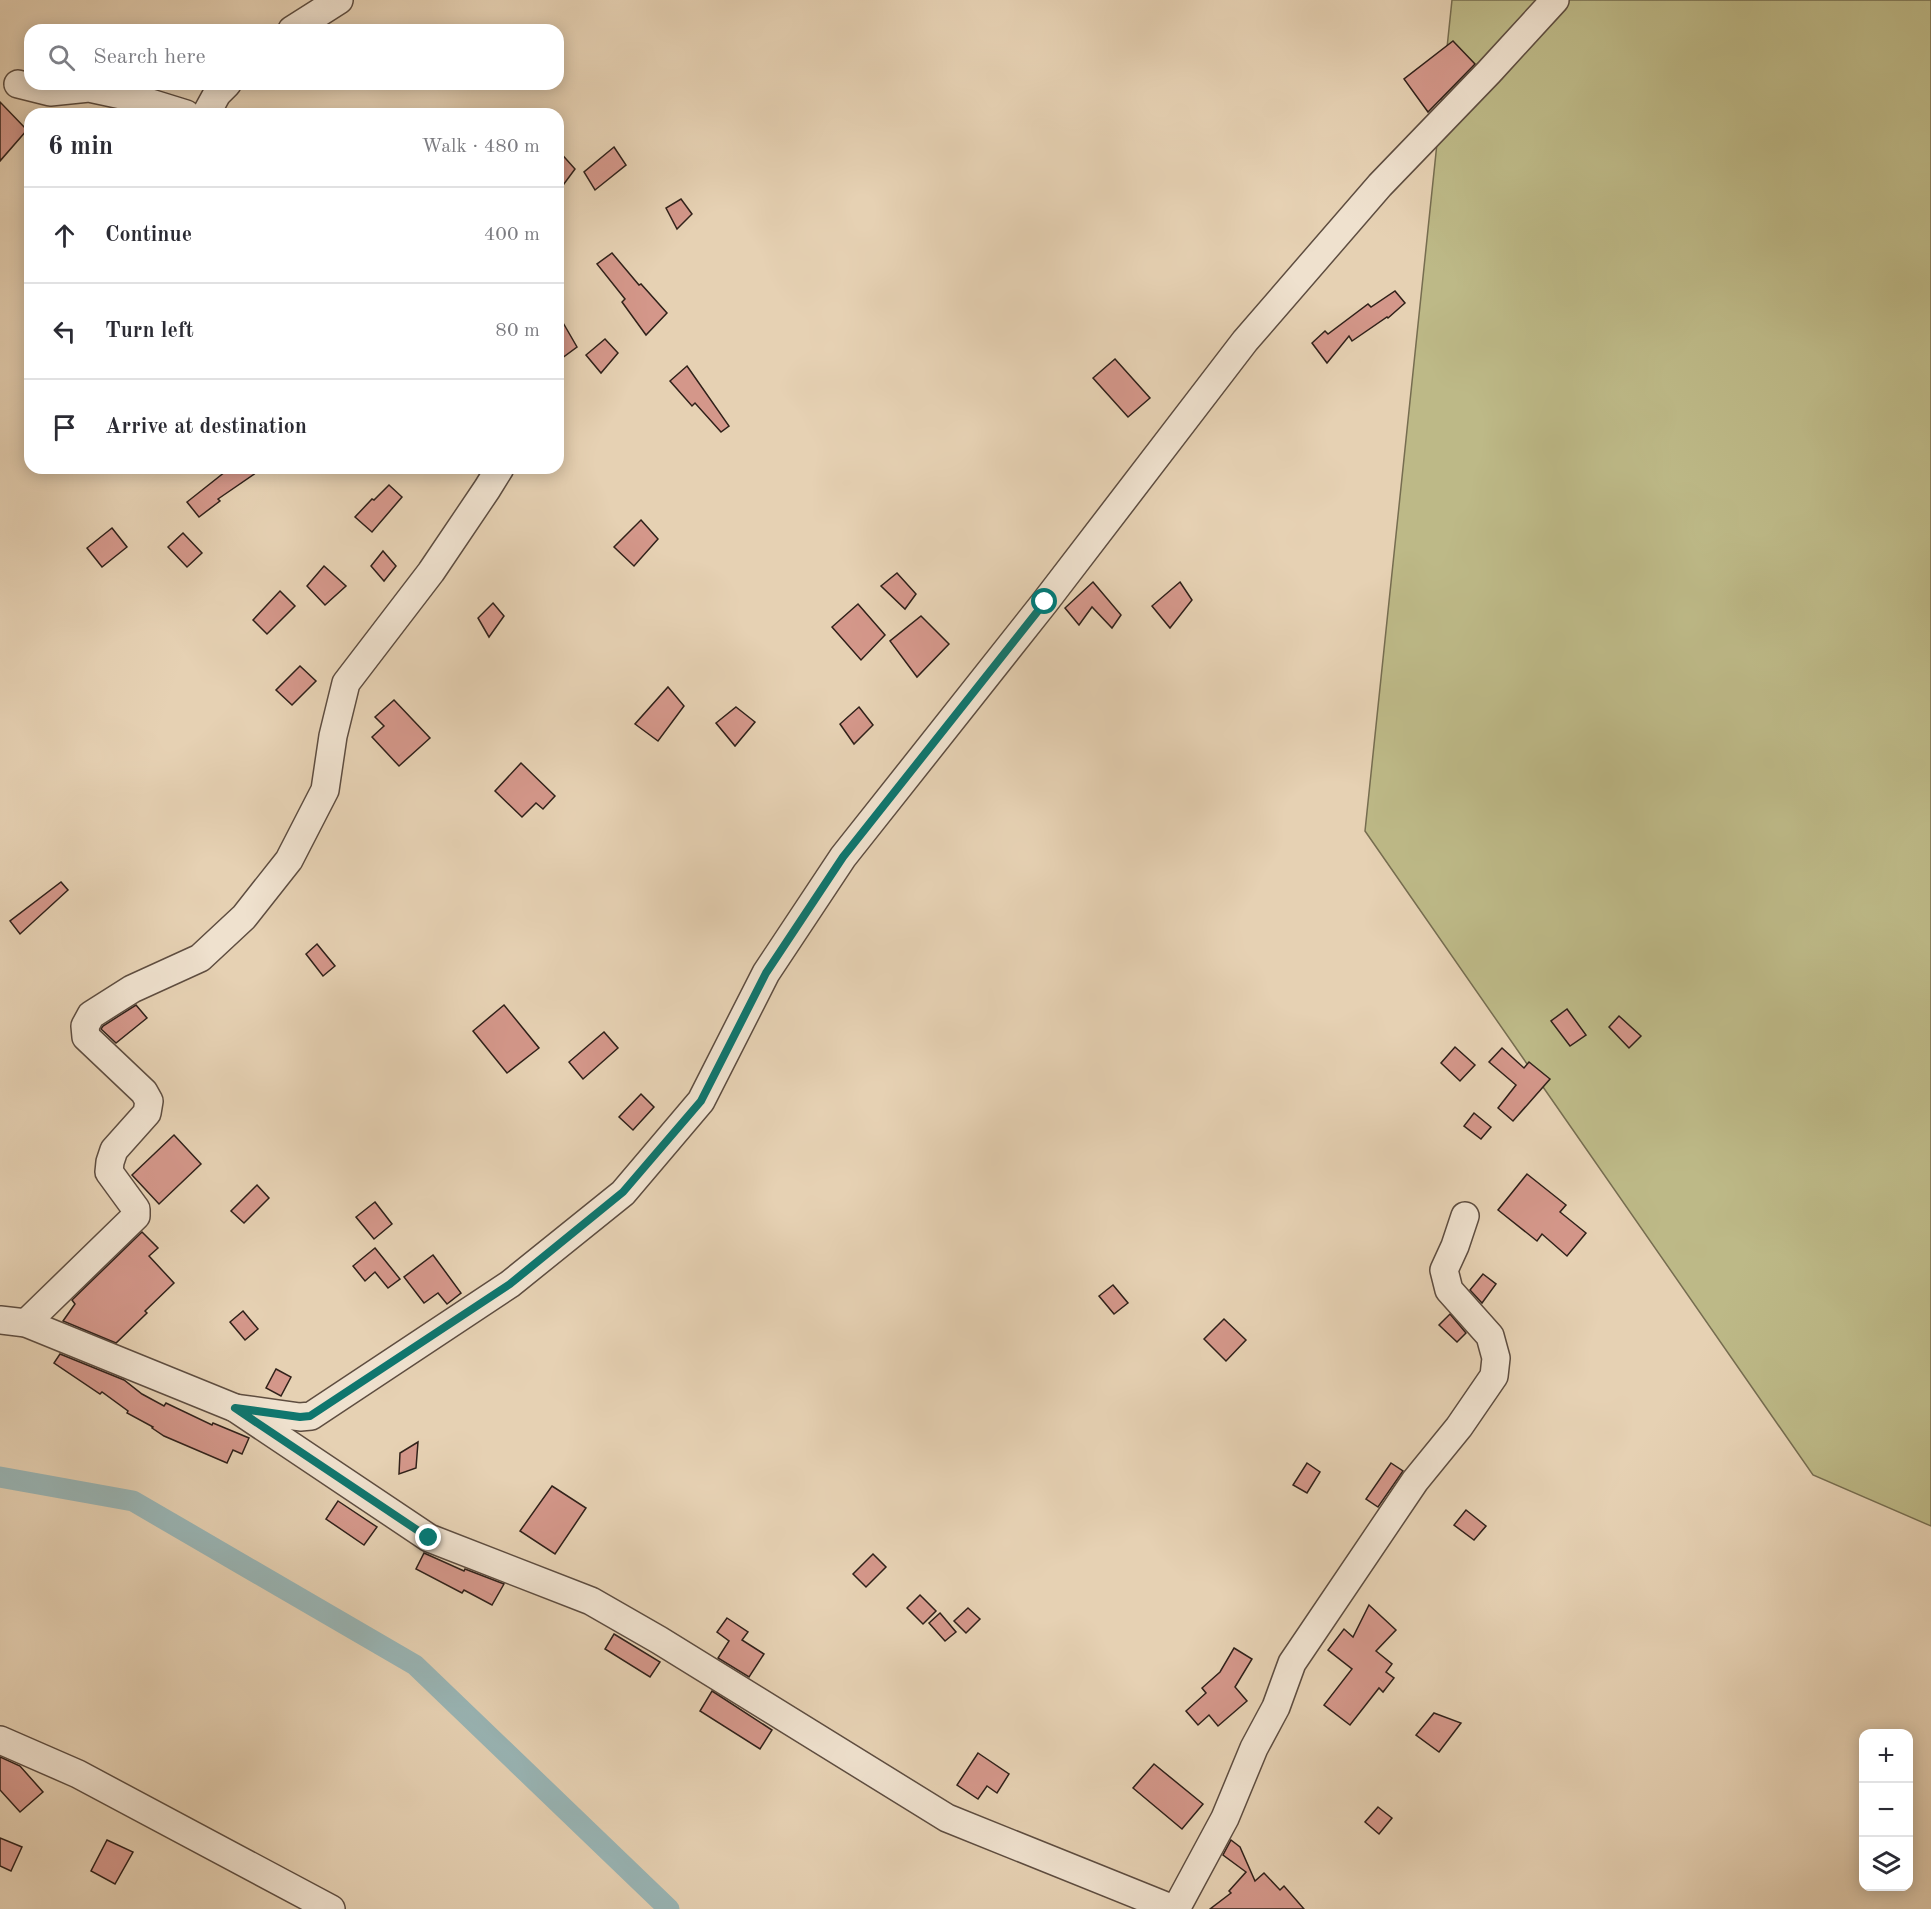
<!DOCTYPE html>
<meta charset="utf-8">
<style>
:root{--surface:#fff;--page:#f7f7f7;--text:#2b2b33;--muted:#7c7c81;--line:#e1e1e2}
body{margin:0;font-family:"Old Standard TT",serif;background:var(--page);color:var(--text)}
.controls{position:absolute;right:18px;bottom:18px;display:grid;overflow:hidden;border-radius:12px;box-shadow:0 3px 15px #0003}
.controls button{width:54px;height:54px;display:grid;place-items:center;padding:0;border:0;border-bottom:2px solid var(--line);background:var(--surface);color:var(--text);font:30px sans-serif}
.stop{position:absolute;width:18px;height:18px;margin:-14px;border:4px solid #0f766e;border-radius:50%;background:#fff}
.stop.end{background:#0f766e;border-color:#fff;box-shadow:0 2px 6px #0008}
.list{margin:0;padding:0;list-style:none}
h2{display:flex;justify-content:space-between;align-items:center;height:78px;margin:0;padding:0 24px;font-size:26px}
h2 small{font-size:20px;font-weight:400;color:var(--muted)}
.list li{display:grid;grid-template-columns:39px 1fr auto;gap:18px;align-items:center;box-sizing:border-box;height:96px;padding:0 24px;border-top:2px solid var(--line)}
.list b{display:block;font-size:22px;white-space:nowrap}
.list em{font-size:20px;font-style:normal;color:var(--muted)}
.icon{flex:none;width:33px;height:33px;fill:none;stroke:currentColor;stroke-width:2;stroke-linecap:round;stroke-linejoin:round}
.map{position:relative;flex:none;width:1931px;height:1909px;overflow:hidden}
.search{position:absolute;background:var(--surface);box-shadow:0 3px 15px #0003;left:24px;top:24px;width:540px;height:66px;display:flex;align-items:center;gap:15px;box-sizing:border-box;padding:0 21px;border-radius:18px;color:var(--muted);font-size:22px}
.panel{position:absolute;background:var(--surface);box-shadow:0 3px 15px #0003;left:24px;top:108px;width:540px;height:366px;border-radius:18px}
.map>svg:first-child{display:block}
.green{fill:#bdb987;stroke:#766d50;stroke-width:1.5}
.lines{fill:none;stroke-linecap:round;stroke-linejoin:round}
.canal{stroke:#99b5b5;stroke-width:21}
.building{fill:#d4978a;stroke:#30211a;stroke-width:1.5}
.minor-casing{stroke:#5e4d40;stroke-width:30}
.minor{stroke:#efe1ce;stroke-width:27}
.route{stroke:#0f766e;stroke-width:8}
</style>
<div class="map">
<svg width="1931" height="1909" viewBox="0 0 1931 1909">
<rect width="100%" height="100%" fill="#e6d1b3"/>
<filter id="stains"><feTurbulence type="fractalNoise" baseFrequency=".00333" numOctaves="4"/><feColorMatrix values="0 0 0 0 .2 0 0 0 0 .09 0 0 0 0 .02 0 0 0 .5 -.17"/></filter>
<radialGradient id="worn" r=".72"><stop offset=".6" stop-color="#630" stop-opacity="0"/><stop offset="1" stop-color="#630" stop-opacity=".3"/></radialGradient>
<path class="green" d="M1452 0H1931V1526L1813 1475 1365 831Z"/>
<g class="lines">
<path class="canal" d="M0 1477 133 1501 415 1665 669 1909"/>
</g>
<g class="building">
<path d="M1453 41 1475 64 1428 112 1404 79Z"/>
<path d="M0 102 27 130 0 161Z"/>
<path d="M614 147 626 165 595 190 584 172Z"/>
<path d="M558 150 575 169 558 192Z"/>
<path d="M681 199 692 214 677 229 666 208Z"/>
<path d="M612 253 639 285 641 284 667 313 646 335 622 302 625 299 597 264Z"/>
<path d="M1395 291 1405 303 1388 318 1387 317 1352 341 1349 336 1327 363 1312 343 1325 331 1328 334 1368 304 1371 307Z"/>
<path d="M558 314 577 347 558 361Z"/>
<path d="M605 339 618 353 601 373 586 355Z"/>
<path d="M1115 359 1150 398 1128 417 1093 378Z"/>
<path d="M687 366 729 426 721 432 695 403 692 406 670 381Z"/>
<path d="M230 468H263L218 499 220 501 199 517 187 502Z"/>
<path d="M389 485 402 497 372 532 355 517 372 499 374 500Z"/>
<path d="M641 520 658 539 634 566 614 547Z"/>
<path d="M112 528 127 547 102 567 87 548Z"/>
<path d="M183 533 202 553 187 567 168 547Z"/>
<path d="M383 551 396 566 384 581 371 566Z"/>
<path d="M324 566 346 586 325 605 307 586Z"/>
<path d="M897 573 916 594 905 609 881 586Z"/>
<path d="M1093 582 1121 615 1112 628 1092 607 1079 625 1065 608Z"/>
<path d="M1180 582 1192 600 1170 628 1152 606Z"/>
<path d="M280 591 295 606 267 634 253 620Z"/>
<path d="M493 603 504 616 489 637 478 618Z"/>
<path d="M858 604 885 635 861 660 832 627Z"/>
<path d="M921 616 949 644 917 677 890 641Z"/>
<path d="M300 666 316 681 292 705 276 690Z"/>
<path d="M668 687 684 706 658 741 635 724Z"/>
<path d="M394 700 430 738 399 766 372 737 384 726 375 717Z"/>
<path d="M736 707 755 722 735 746 716 723Z"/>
<path d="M859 707 873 725 854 744 840 724Z"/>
<path d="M521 763 555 796 543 809 536 803 522 817 495 791Z"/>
<path d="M61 882 68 890 20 934 10 921Z"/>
<path d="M317 944 335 966 323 976 306 954Z"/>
<path d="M136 1005 147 1018 116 1043 101 1029 103 1026Z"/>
<path d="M504 1005 539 1048 507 1073 473 1031Z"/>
<path d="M1567 1009 1586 1035 1570 1046 1551 1021Z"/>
<path d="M1619 1016 1641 1036 1629 1048 1609 1027Z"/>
<path d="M604 1032 618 1048 583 1079 569 1062Z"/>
<path d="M1455 1047 1475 1065 1460 1081 1441 1063Z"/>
<path d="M1502 1048 1524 1068 1529 1062 1550 1079 1513 1121 1498 1108 1516 1085 1489 1062Z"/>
<path d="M641 1094 654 1107 633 1130 619 1117Z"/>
<path d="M1474 1113 1491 1127 1481 1139 1464 1126Z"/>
<path d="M174 1135 201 1164 159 1204 132 1175Z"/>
<path d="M1527 1174 1566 1205 1560 1212 1586 1233 1567 1256 1542 1234 1537 1241 1498 1210Z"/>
<path d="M257 1185 269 1198 244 1223 231 1211Z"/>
<path d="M375 1202 392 1224 374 1239 356 1217Z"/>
<path d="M142 1232 158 1248 149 1256 174 1283 145 1311 147 1313 116 1343 63 1321 75 1304 72 1300Z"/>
<path d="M375 1248 400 1279 388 1288 375 1272 365 1281 353 1266Z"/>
<path d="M433 1255 461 1293 447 1304 438 1293 424 1303 404 1277Z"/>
<path d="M1483 1274 1496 1284 1482 1303 1470 1290Z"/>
<path d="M1113 1285 1128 1303 1114 1314 1099 1296Z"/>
<path d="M243 1311 258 1329 245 1340 230 1322Z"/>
<path d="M1450 1314 1466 1333 1457 1342 1439 1325Z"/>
<path d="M1224 1319 1246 1340 1226 1361 1204 1339Z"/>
<path d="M60 1354 124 1380 142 1394 164 1406 166 1403 212 1425 213 1423 249 1438 242 1454 233 1450 227 1463 164 1436 152 1428 153 1427 127 1413 128 1411 102 1392 100 1394 54 1363Z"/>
<path d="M276 1369 291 1377 281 1396 266 1388Z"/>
<path d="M418 1442 416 1468 399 1474 400 1453Z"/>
<path d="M1307 1463 1320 1472 1307 1493 1293 1485Z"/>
<path d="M1391 1463 1403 1471 1378 1507 1366 1499Z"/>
<path d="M552 1486 586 1508 555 1554 520 1531Z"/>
<path d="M338 1501 377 1527 364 1545 326 1519Z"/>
<path d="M1466 1510 1486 1526 1474 1540 1454 1525Z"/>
<path d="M424 1553 464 1571 465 1569 504 1584 492 1605 464 1590 462 1593 416 1569Z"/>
<path d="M873 1554 886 1567 866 1587 853 1574Z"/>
<path d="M920 1595 936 1611 923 1624 907 1608Z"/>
<path d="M1369 1605 1396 1630 1376 1651 1392 1664 1386 1672 1394 1678 1383 1692 1379 1688 1350 1725 1324 1705 1352 1669 1328 1650 1344 1629 1353 1637Z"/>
<path d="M968 1608 980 1619 966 1633 954 1621Z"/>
<path d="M940 1613 956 1632 945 1641 929 1623Z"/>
<path d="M727 1618 748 1632 742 1640 764 1654 749 1677 718 1658 729 1641 717 1632Z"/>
<path d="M614 1634 660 1662 650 1677 605 1649Z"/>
<path d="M1234 1648 1252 1659 1235 1687 1247 1701 1218 1726 1209 1715 1198 1725 1186 1711 1206 1693 1202 1688 1220 1672Z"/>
<path d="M712 1691 772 1730 760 1749 700 1711Z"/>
<path d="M1434 1713 1461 1723 1439 1752 1416 1735Z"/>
<path d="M978 1753 1009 1774 997 1793 987 1786 978 1799 957 1785Z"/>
<path d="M0 1757 20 1766 43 1792 20 1812 0 1790Z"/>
<path d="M1154 1764 1203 1804 1182 1829 1133 1788Z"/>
<path d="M1378 1807 1392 1818 1379 1834 1365 1822Z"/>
<path d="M0 1838 22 1847 11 1871 0 1866Z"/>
<path d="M107 1840 133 1852 115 1884 91 1871Z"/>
<path d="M1231 1840 1240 1847 1255 1881 1264 1873 1280 1890 1284 1886 1304 1909H1210L1231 1893 1229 1891 1246 1872 1223 1855Z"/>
</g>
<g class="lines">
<g class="minor-casing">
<g id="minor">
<path d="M292 30 339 0"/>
<path d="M18 84 50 92 89 88 131 97 186 114"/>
<path d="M206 114 217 94 227 84"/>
<path d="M0 1320 26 1323 235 1408 429 1538 591 1601 659 1640 947 1818 1173 1909"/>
<path d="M26 1323 136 1216V1209L109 1172 110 1162 114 1150 147 1113 149 1101 144 1092 86 1037 85 1026 91 1015 132 989 200 958 244 917 289 860 325 790 333 736 346 683 431 572 487 489 500 468"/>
<path d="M235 1408 300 1417 311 1416 510 1284 623 1193 701 1101 766 973 843 857 1045 602 1245 341 1380 185 1489 72 1555 0"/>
<path d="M0 1740 78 1774 331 1909"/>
<path d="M1176 1909 1225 1818 1254 1748 1276 1707 1292 1663 1415 1481 1459 1427 1494 1376 1496 1358 1490 1336 1449 1290 1444 1270 1455 1246 1465 1216"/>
</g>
</g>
<use href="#minor" class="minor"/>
</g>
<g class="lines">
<path class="route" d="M429 1538 235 1408 300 1417 310 1416 510 1284 623 1192 701 1101 766 973 843 857 1045 602"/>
</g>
<rect width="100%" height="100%" filter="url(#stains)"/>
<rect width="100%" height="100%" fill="url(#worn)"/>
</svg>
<div class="controls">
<button>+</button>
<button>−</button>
<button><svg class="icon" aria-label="layers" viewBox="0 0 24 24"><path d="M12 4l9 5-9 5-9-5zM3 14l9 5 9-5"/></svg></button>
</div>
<div class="stop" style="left:1045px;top:602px"></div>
<div class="stop end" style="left:429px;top:1538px"></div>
<div class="search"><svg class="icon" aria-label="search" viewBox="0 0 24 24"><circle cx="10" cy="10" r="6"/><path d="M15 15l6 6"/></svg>Search here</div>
<section class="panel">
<h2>6 min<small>Walk · 480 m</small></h2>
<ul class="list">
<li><svg class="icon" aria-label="ahead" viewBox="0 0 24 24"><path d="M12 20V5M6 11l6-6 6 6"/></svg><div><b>Continue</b></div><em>400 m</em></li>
<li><svg class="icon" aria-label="left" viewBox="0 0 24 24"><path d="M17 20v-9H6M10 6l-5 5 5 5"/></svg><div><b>Turn left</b></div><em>80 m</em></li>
<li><svg class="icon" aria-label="arrive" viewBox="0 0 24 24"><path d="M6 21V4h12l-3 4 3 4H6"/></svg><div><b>Arrive at destination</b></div></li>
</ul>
</section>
</div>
